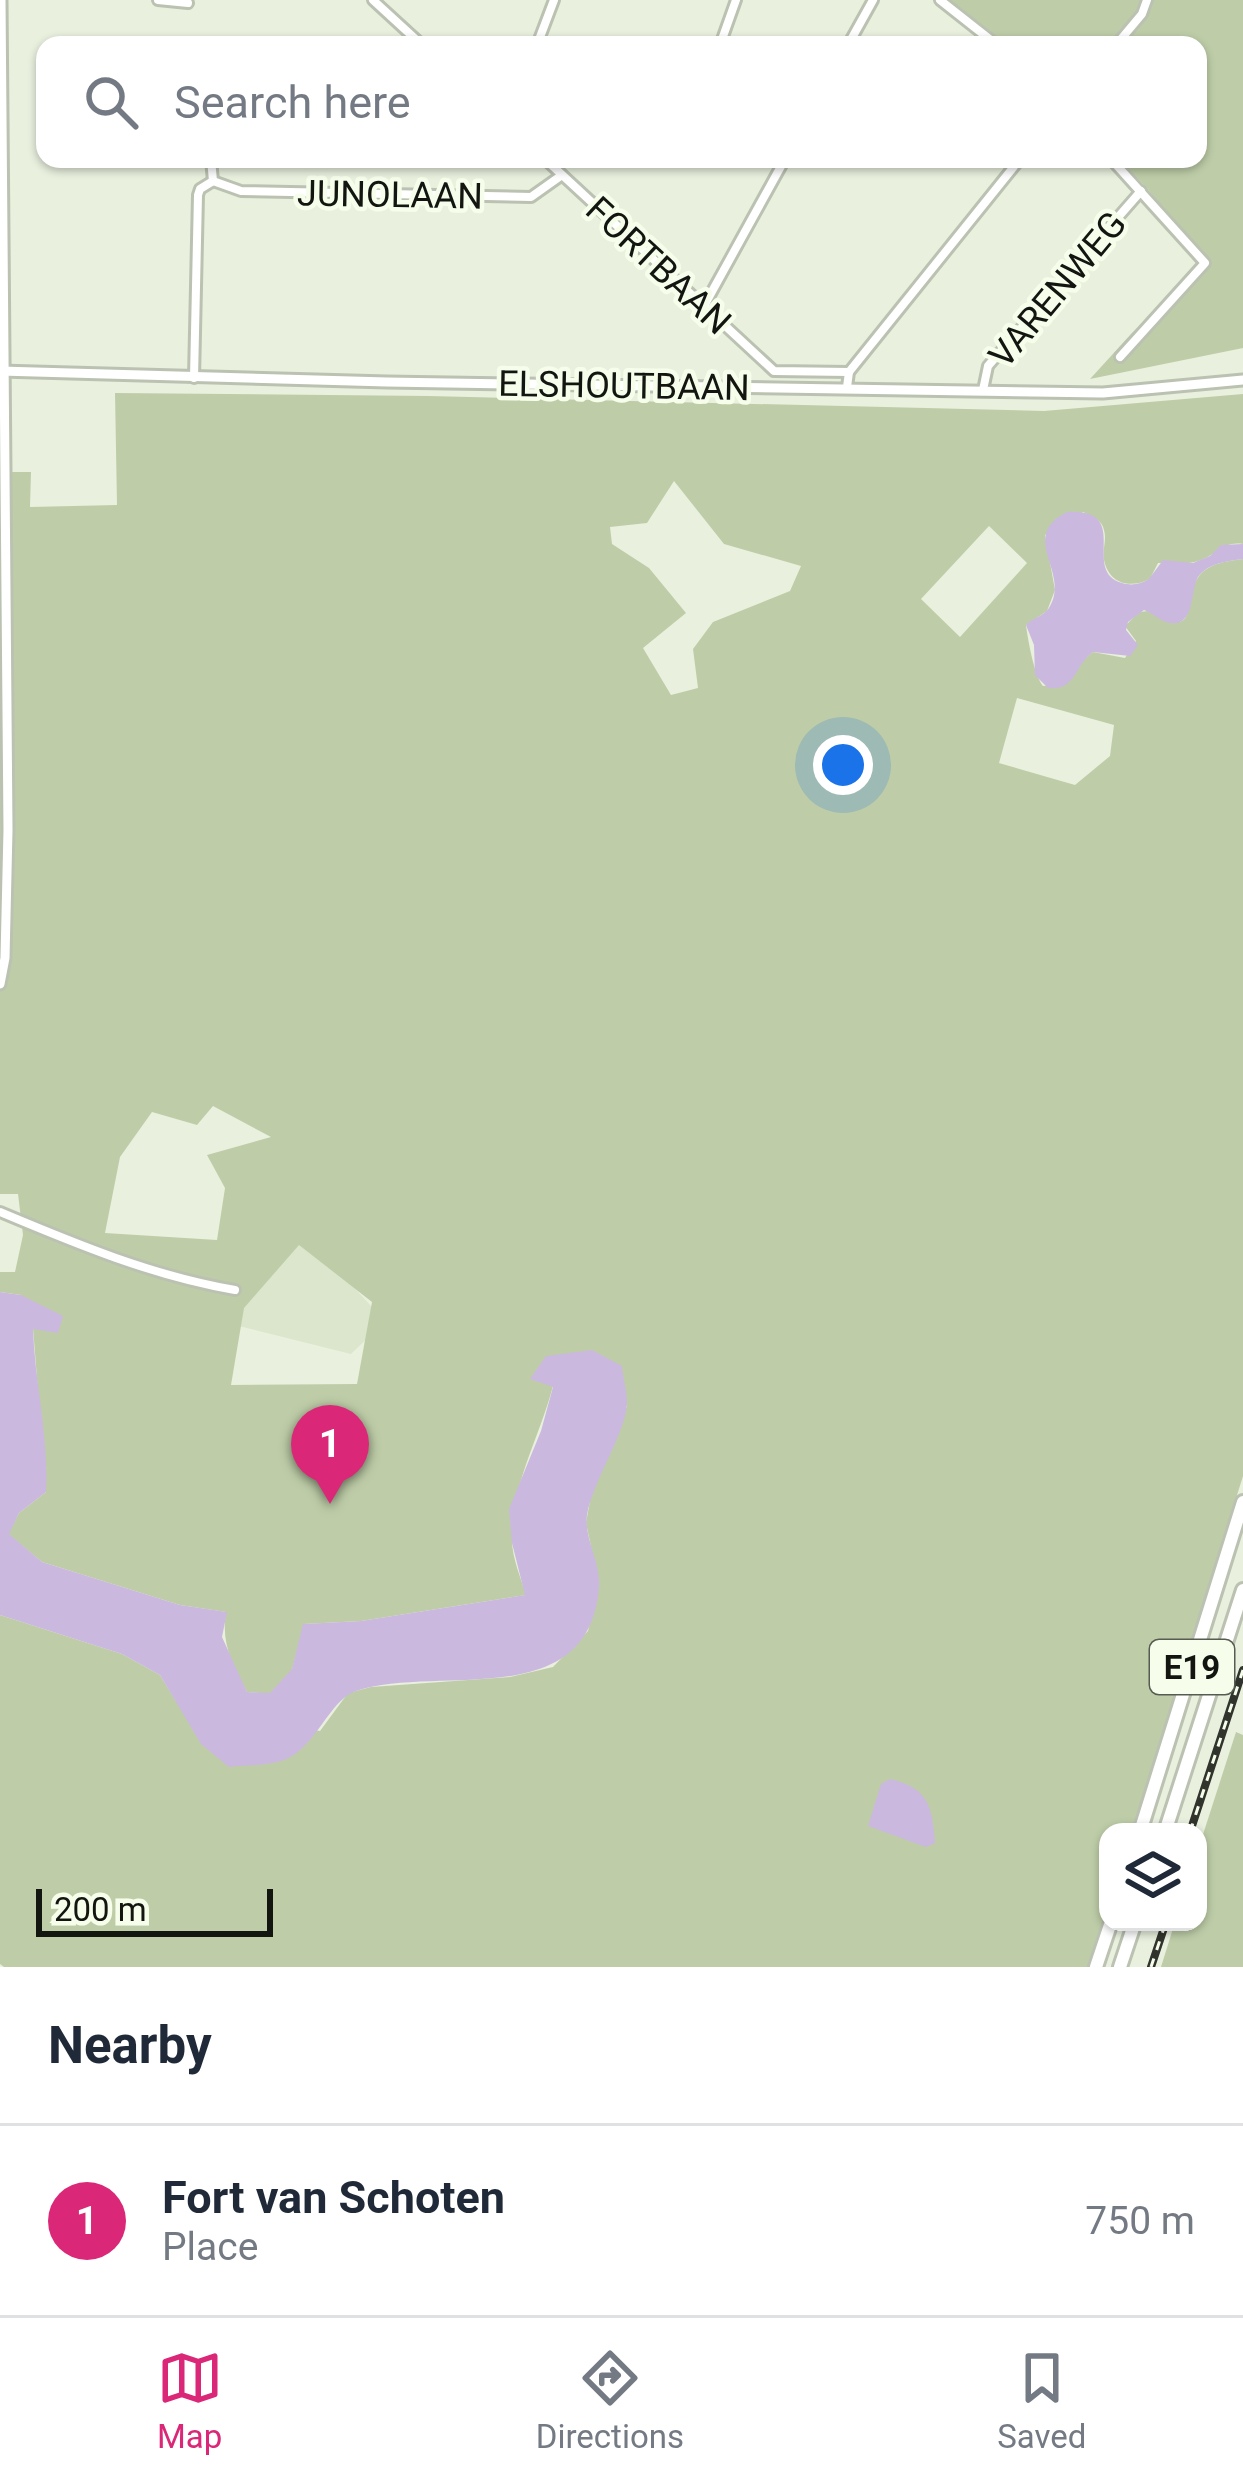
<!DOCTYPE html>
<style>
:root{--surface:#fff;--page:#f6f6f7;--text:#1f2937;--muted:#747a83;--line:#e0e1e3;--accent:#db2777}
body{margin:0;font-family:Roboto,sans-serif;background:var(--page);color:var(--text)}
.controls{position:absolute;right:36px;bottom:36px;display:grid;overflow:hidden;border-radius:24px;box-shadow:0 3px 9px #0004}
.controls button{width:108px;height:108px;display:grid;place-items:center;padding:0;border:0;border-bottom:3px solid var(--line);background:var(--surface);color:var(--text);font:60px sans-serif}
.scale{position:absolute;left:36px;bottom:30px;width:237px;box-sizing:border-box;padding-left:12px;border:6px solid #131610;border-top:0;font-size:33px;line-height:42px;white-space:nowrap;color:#131610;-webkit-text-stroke:9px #f6feeb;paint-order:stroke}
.you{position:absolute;left:843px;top:765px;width:42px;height:42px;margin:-30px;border:9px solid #fff;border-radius:50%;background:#1a73e8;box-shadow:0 0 0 18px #1a73e833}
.badge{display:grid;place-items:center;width:78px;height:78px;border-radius:50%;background:var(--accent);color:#fff;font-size:39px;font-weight:700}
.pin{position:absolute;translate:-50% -99px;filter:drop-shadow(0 3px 6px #0008)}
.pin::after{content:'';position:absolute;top:63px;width:42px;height:36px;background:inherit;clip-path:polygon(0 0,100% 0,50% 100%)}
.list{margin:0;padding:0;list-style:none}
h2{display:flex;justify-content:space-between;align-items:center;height:156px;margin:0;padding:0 48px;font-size:51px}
h2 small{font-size:39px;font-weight:400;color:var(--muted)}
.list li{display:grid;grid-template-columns:78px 1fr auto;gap:36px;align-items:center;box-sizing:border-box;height:192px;padding:0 48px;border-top:3px solid var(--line)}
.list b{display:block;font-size:45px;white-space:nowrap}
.list p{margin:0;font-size:39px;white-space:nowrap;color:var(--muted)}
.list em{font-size:39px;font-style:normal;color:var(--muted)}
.icon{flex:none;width:66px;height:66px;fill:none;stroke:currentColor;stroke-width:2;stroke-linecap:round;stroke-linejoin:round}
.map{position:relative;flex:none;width:1243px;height:1967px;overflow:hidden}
.search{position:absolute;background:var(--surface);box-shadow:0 3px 9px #0004;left:36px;right:36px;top:36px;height:132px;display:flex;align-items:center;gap:30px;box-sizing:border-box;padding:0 42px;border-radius:24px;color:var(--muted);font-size:45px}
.sheet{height:348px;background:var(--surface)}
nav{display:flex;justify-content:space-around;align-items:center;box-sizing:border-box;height:168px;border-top:3px solid var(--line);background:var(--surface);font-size:33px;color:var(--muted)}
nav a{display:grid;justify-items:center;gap:6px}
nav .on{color:var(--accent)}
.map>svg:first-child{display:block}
.built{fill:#dbe6cd}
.green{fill:#becda8;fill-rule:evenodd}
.water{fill:#cab8df}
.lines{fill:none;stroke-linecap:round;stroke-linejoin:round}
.minor-casing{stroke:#bbc2b1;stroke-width:14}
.secondary-casing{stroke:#bbc2b1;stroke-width:15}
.motorway-casing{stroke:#bbc2b1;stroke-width:18}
.minor{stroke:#fff;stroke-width:8}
.secondary{stroke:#fff;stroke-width:9}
.motorway{stroke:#fff;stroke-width:12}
.rail-casing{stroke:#30342c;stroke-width:8}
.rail{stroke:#f6feeb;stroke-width:3;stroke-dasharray:9;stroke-linecap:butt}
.labels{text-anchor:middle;stroke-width:9;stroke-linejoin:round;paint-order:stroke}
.shield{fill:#f6feeb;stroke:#575c52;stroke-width:3}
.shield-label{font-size:33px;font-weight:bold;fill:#131610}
.street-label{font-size:36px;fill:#131610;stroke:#f6feeb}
</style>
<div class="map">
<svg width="1243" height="1967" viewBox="0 0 1243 1967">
<rect width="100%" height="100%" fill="#e9f0de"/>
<path class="built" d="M300 1240 333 1265 385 1321 351 1354 235 1325 238 1306Z"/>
<g class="green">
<path d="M946 0H1243V348L1090 379 1132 333 1209 266 1147 188 1119 159H1198V45H1004Z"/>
<path d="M115 393 429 396 1044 411 1243 394V544C1221 541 1217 556 1198 561 1186 565 1171 563 1158 563L1150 579C1130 589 1109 584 1104 560 1102 550 1107 540 1104 530 1102 520 1092 516 1083 512L1045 535 1055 590 1047 611 1026 625C1028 640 1034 675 1043 686 1085 684 1067 670 1093 652L1125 658 1136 641 1125 626 1139 612 1148 611C1203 640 1179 605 1199 576 1209 563 1228 561 1243 559V1476L1132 1832H1108V1906L1088 1967H4L0 1964V1615L122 1654 160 1675 176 1701 320 1731 348 1693 371 1687 510 1677 553 1667 588 1631 599 1584 586 1523 591 1495 627 1406 531 1378 553 1386C539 1439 511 1485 512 1540 512 1558 521 1578 526 1595L361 1621 304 1624 292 1670 270 1694 247 1692C232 1665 221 1643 226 1612L180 1605 42 1562 8 1534 19 1513 46 1492 33 1328 21 1295 0 1292V1272H15L23 1235 18 1194H0V472H31L30 507 117 505ZM674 481 724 544 801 566 790 591 713 622 693 649 698 688 671 695 643 648 686 613 649 568 612 544 610 527 647 523ZM989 526 1027 563 960 637 921 599ZM1017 698 1114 725 1110 756 1075 785 999 763ZM213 1106 271 1137 207 1155 225 1188 217 1240 105 1233 120 1157 152 1112 197 1125ZM299 1245 372 1302 357 1384 231 1385 244 1308Z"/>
<path d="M1236 1732 1243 1735V1967H1161L1175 1922H1198V1850Z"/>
</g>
<g class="water">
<path d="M1067 512C1134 508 1080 571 1122 583 1132 586 1141 584 1149 579L1163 560 1193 563 1210 556 1221 545 1243 544V559C1228 561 1208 563 1198 577 1190 591 1195 627 1170 623 1161 622 1153 613 1144 610L1128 622 1126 630 1138 645 1130 656 1093 652C1074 665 1077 691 1048 688L1035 675 1034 645 1026 625C1033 617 1043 617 1049 608 1072 573 1017 537 1067 512Z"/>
<path d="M0 1292 21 1295 63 1316 58 1333 33 1329C35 1385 49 1437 46 1492L19 1513 9 1534 42 1562 180 1605 227 1612 222 1637 247 1692 270 1693 292 1669 303 1624 361 1621 525 1595 512 1543 509 1509 541 1431 553 1387 530 1379 546 1356 592 1350 622 1366C623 1378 627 1391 627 1403 626 1433 593 1480 587 1515 584 1539 601 1563 599 1587 589 1715 438 1664 356 1691 330 1699 315 1749 284 1760 268 1766 246 1765 229 1767L201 1744 160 1675 122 1654 0 1615Z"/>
<path d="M890 1779C928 1788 932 1805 935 1843L926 1847 868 1826 881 1784Z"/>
</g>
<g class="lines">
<g class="minor-casing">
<g id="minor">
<path d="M158 0 188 3"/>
<path d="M373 0 422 45"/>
<path d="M940 0 997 45"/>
<path d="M537 45 554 0"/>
<path d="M720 45 736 0"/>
<path d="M848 45 873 0"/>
<path d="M1116 45 1142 14 1147 0"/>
<path d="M211 159 213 181"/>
<path d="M545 159 774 371 849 372"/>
<path d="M1111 159 1205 263 1120 357"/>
<path d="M213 181 241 191 531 197 562 175"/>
<path d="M704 306 785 159"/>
<path d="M194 378 198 195 200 189 213 181"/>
<path d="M847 387 849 372 1020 159"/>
<path d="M983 390 988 366 1141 191"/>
<path d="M0 1212C76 1244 153 1276 235 1290"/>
</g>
</g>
<g class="secondary-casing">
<g id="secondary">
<path d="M0 371 387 382 1103 393 1243 380"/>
<path d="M0 984 5 958 8 830 1 0"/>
</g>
</g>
<g class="motorway-casing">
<g id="motorway">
<path d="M1140 1832 1243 1502"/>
<path d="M1165 1832 1243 1590"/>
<path d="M1096 1967 1111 1922"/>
<path d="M1120 1967 1135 1922"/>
</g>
</g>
<use href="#minor" class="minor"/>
<use href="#secondary" class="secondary"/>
<use href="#motorway" class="motorway"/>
<g class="rail-casing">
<g id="rail">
<path d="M1190 1832 1243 1670"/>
<path d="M1151 1967 1166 1922"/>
</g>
</g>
<use href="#rail" class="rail"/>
</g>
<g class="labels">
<rect class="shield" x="1150" y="1640" width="84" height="54" rx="9"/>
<g class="shield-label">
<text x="1192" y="1679">E19</text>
</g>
<g class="street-label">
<text transform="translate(390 194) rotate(1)" y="13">JUNOLAAN</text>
<text transform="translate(659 265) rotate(43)" y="13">FORTBAAN</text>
<text transform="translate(1057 289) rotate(-50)" y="13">VARENWEG</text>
<text transform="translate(624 385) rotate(1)" y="13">ELSHOUTBAAN</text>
</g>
</g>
</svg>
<div class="controls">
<button><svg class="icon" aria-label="layers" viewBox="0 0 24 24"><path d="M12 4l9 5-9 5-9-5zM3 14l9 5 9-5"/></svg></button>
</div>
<div class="scale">200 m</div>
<div class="you"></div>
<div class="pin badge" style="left:330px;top:1504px">1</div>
<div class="search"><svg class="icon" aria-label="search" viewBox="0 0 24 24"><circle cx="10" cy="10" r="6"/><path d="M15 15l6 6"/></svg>Search here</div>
</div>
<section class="sheet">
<h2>Nearby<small></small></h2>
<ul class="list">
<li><span class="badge">1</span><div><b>Fort van Schoten</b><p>Place</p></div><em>750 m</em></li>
</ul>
</section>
<nav>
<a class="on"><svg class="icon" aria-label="map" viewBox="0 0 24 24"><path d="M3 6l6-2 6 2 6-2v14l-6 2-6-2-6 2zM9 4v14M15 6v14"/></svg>Map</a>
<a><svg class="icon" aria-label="directions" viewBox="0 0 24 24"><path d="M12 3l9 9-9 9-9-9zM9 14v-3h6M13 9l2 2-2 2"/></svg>Directions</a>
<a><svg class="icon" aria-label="saved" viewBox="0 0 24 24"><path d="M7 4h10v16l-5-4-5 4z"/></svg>Saved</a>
</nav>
